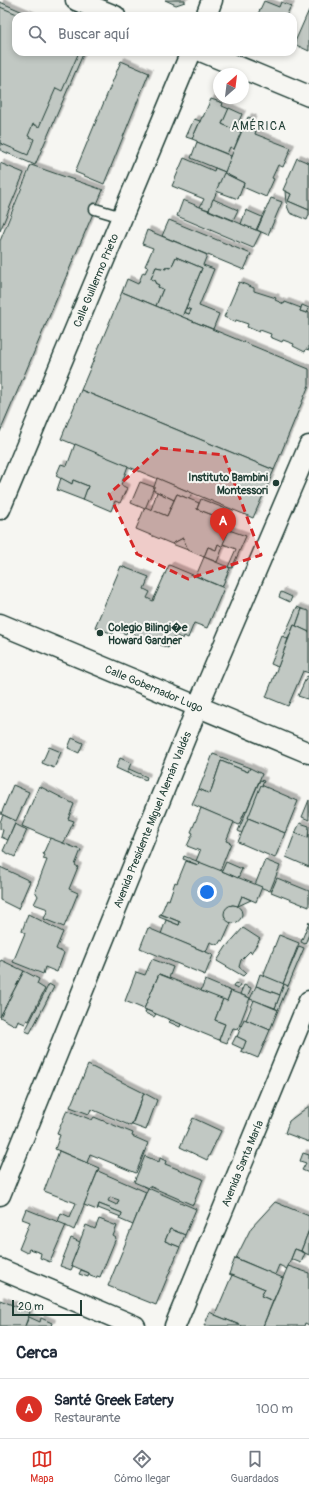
<!DOCTYPE html>
<html lang="es">
<meta charset="utf-8">
<style>
:root{--surface:#fff;--page:#f2f2f3;--text:#1f2937;--muted:#747a83;--line:#e0e1e3;--accent:#d93025}
body{margin:0;font-family:Pangolin,sans-serif;background:var(--page);color:var(--text)}
.compass{position:absolute;left:213px;top:68px;width:36px;height:36px;border-radius:50%;background:var(--surface);box-shadow:0 2px 6px #0003;rotate:28deg}
.scale{position:absolute;left:12px;bottom:10px;width:70px;box-sizing:border-box;padding-left:4px;border:2px solid #1f3d34;border-top:0;font-size:11px;line-height:14px;white-space:nowrap;color:#1f3d34;-webkit-text-stroke:3px #f6f6f2;paint-order:stroke}
.you{position:absolute;left:207px;top:892px;width:14px;height:14px;margin:-10px;border:3px solid #fff;border-radius:50%;background:#1a73e8;box-shadow:0 0 0 6px #1a73e833}
.badge{display:grid;place-items:center;width:26px;height:26px;border-radius:50%;background:var(--accent);color:#fff;font-size:13px;font-weight:700}
.pin{position:absolute;translate:-50% -33px;filter:drop-shadow(0 1px 2px #0008)}
.pin::after{content:'';position:absolute;top:21px;width:14px;height:12px;background:inherit;clip-path:polygon(0 0,100% 0,50% 100%)}
.list{margin:0;padding:0;list-style:none}
h2{display:flex;justify-content:space-between;align-items:center;height:52px;margin:0;padding:0 16px;font-size:17px}
h2 small{font-size:13px;font-weight:400;color:var(--muted)}
.list li{display:grid;grid-template-columns:26px 1fr auto;gap:12px;align-items:center;box-sizing:border-box;height:60px;padding:0 16px;border-top:1px solid var(--line)}
.list b{display:block;font-size:15px;white-space:nowrap}
.list p{margin:0;font-size:13px;white-space:nowrap;color:var(--muted)}
.list em{font-size:13px;font-style:normal;color:var(--muted)}
.icon{flex:none;width:22px;height:22px;fill:none;stroke:currentColor;stroke-width:2;stroke-linecap:round;stroke-linejoin:round}
.map{position:relative;flex:none;width:309px;height:1326px;overflow:hidden}
.search{position:absolute;background:var(--surface);box-shadow:0 2px 6px #0003;left:12px;right:12px;top:12px;height:44px;display:flex;align-items:center;gap:10px;box-sizing:border-box;padding:0 14px;border-radius:12px;color:var(--muted);font-size:15px}
.sheet{height:112px;background:var(--surface)}
nav{display:flex;justify-content:space-around;align-items:center;box-sizing:border-box;height:56px;border-top:1px solid var(--line);background:var(--surface);font-size:11px;color:var(--muted)}
nav a{display:grid;justify-items:center;gap:2px}
nav .on{color:var(--accent)}
.map>svg:first-child{display:block}
.building{fill:#c1c8c3;stroke:#1f3d34;fill-rule:evenodd;filter:url(#shadow)}
.lines{fill:none;stroke-linecap:round;stroke-linejoin:round}
.lane-casing{stroke:#1f3d34;stroke-width:13}
.street-casing{stroke:#1f3d34;stroke-width:23}
.lane{stroke:#f6f6f2;stroke-width:10}
.street{stroke:#f6f6f2;stroke-width:20}
.marked{fill:#d62828;fill-opacity:0.2;stroke:#d62828;stroke-width:3;stroke-dasharray:8 5;stroke-linejoin:round}
.poi-dot{fill:#1f3d34;stroke:#f6f6f2;stroke-width:1.5}
.labels{text-anchor:middle;stroke-width:4;stroke-linejoin:round;paint-order:stroke}
.street-label{font-size:11px;fill:#1f3d34;stroke:#f6f6f2}
.poi-label{font-size:11px;font-weight:bold;fill:#1f3d34;stroke:#f6f6f2;text-anchor:end}
.neighbourhood-label{font-size:12px;letter-spacing:1px;fill:#1f3d34;stroke:#f6f6f2}
</style>
<div class="map">
<svg width="309" height="1326" viewBox="0 0 309 1326">
<defs>
<filter id="shadow"><feDropShadow dx="3.5" dy="-3.5" stdDeviation="0" flood-color="#0004"/></filter>
</defs>
<rect width="100%" height="100%" fill="#f6f6f2"/>
<filter id="ink" filterUnits="userSpaceOnUse"><feTurbulence type="fractalNoise" baseFrequency=".025" numOctaves="2"/><feDisplacementMap in="SourceGraphic" scale="8" xChannelSelector="R" yChannelSelector="G"/><feConvolveMatrix kernelMatrix="1 2 1 2 8 2 1 2 1" color-interpolation-filters="sRGB"/></filter>
<g filter="url(#ink)">
<g class="building">
<path d="M165 0H185V2L176 5Z"/>
<path d="M264 1 279 7 281 2 291 6 286 16H257Z"/>
<path d="M0 2 32 16H16V52H84L35 165 0 150Z"/>
<path d="M0 7 22 16H16V52H79L62 91 56 88 39 127 33 124 28 136 34 139 28 155 0 143Z"/>
<path d="M309 10V51L294 44Z"/>
<path d="M121 61 149 73 104 184 75 172Z"/>
<path d="M211 99 223 103 222 106 229 109 222 124 241 132 234 149 230 147 227 154 197 142V141L192 139 202 117H203Z"/>
<path d="M229 108 242 114 235 130 222 124Z"/>
<path d="M248 117 253 119 249 128 244 126Z"/>
<path d="M194 119 200 121 192 139 186 137Z"/>
<path d="M244 126 256 131 255 134 291 148 283 167 278 165 272 178 274 179 266 197 243 187 244 183 224 173Z"/>
<path d="M197 142 231 156 225 172 191 158Z"/>
<path d="M184 158 214 171 215 168 225 172 209 210 200 207 204 199 172 186Z"/>
<path d="M297 158 309 163V210L288 201 291 194 283 190Z"/>
<path d="M0 163 24 173 0 231Z"/>
<path d="M31 165 103 190 0 432V241Z"/>
<path d="M224 173 244 183 238 199 216 191Z"/>
<path d="M285 191 291 194 288 201 309 210V215L307 220 290 213 287 206 288 204 286 203Z"/>
<path d="M271 198 282 202 268 235 257 230Z"/>
<path d="M213 199 238 210 233 220 209 210Z"/>
<path d="M183 200 261 232 253 248 177 216Z"/>
<path d="M246 210 262 217 256 230 241 224Z"/>
<path d="M169 220 251 254 244 270 162 236Z"/>
<path d="M147 230 207 255 203 265 214 269 199 306 219 314 213 329 182 317 184 312 189 314 191 310 186 308 202 268 176 257 171 268 166 267V269L156 267 151 279 156 281 155 283 159 285 158 287 163 289 156 306 122 292 127 279 138 284 143 272 145 273 148 267 145 266 153 248 142 244Z"/>
<path d="M176 257 202 268 182 317 156 306 163 289 158 287 159 285 155 283 156 281 151 279 156 267 166 269V267L171 268Z"/>
<path d="M239 282 254 288V291L276 298 275 300 284 304 285 302 301 308 300 311 307 313 309 312V350L306 349 305 352 293 346 294 344 283 340 282 342 270 337 271 334 260 330 259 332 247 327 248 324 236 320 235 322 224 317Z"/>
<path d="M122 292 309 369V385L274 470 81 390Z"/>
<path d="M302 305 309 308 307 313 300 311Z"/>
<path d="M186 308 191 310 189 314 184 312Z"/>
<path d="M81 390 274 470 253 518 61 439Z"/>
<path d="M75 444 128 466 121 485 127 488 120 503 115 501 111 511 83 499 88 486 73 480 72 484 56 476 61 464 67 466Z"/>
<path d="M61 478 72 484 73 480 88 486 83 500 57 490Z"/>
<path d="M157 478 192 493 189 499 177 494 174 500 153 490Z"/>
<path d="M140 482 154 487 145 509 131 503Z"/>
<path d="M157 492 174 500 167 516 151 510Z"/>
<path d="M177 494 199 503 197 509 218 517 215 525 229 530 222 547 218 544 216 550 208 547 204 557 188 550 183 538 172 544 136 529 145 507 167 516Z"/>
<path d="M201 499 231 511 224 528 215 525 218 517 197 509Z"/>
<path d="M229 530 246 536 232 568 228 567 236 549 223 544Z"/>
<path d="M183 538 188 550 172 544Z"/>
<path d="M218 544 223 547 217 562 204 557 208 547 216 550Z"/>
<path d="M204 557 230 568 222 587 196 576Z"/>
<path d="M169 565 224 588 207 628 194 623 188 638 184 636 183 639 175 635 168 648 127 631 126 634 115 630 113 634 95 627 121 566 149 577 144 589 150 592 147 598 153 601Z"/>
<path d="M281 592 292 597 290 602 279 597Z"/>
<path d="M297 607 302 609 296 626 294 625 288 639 284 638V636Z"/>
<path d="M302 609 309 611V632L296 626Z"/>
<path d="M294 625 309 632V673L303 671 288 706 266 697Z"/>
<path d="M282 636 288 639 278 667 271 664Z"/>
<path d="M307 676 309 677V696L307 699 298 696Z"/>
<path d="M72 738 83 743 79 753 68 748Z"/>
<path d="M49 747 61 752 54 768 42 763Z"/>
<path d="M213 754 250 768 248 772 221 761 210 794 199 789Z"/>
<path d="M120 758 131 763 127 773 116 768Z"/>
<path d="M221 761 248 772 250 768 262 774 246 812 245 811 239 825 192 804 199 789 210 794Z"/>
<path d="M129 769 147 777 146 780 127 773Z"/>
<path d="M260 780 264 781 242 833 238 831Z"/>
<path d="M13 785 29 792 16 821 1 814Z"/>
<path d="M261 785 298 801 285 833 248 818Z"/>
<path d="M39 786 74 804 68 819 74 821 63 844 22 826Z"/>
<path d="M309 800V820L302 817Z"/>
<path d="M201 808 234 822 226 841 231 843 220 871 196 861 200 851 187 846 193 833 191 832Z"/>
<path d="M3 815 16 821 8 840 1 837 3 830 0 829V822Z"/>
<path d="M248 818 285 833 275 858 238 842Z"/>
<path d="M300 823 309 826 308 838 295 833Z"/>
<path d="M15 824 27 830 15 857 3 851Z"/>
<path d="M295 833 308 838 309 834V867L286 857Z"/>
<path d="M50 838 81 850 75 865 78 867 69 889 78 893 64 927 44 919 48 909 34 904 38 896 35 891 47 860 43 859 45 855 43 854Z"/>
<path d="M184 856 199 862 198 865 183 859Z"/>
<path d="M265 860 280 866 270 891 255 885Z"/>
<path d="M186 861 198 865 199 862 262 887 256 902 242 896 238 906 232 905 227 908 225 911V917L231 923 223 941 221 940 218 945 210 942 206 952 161 934 166 920 179 925 180 922 161 914 167 899 169 900 175 882 177 883Z"/>
<path d="M226 862 242 869 238 878 222 871Z"/>
<path d="M0 867 30 881 18 909 0 900Z"/>
<path d="M277 878 309 891V907L271 892Z"/>
<path d="M242 896 251 900 238 906Z"/>
<circle cx="233" cy="914" r="9"/>
<path d="M28 914 63 932 56 949 64 953 57 972 45 967 43 974 13 962 25 933 22 931Z"/>
<path d="M160 914 180 922 179 925 159 917Z"/>
<path d="M309 922V934L305 944 301 942Z"/>
<path d="M148 928 213 955 205 975 140 948Z"/>
<path d="M243 928 260 939 251 953 250 951 241 960 239 967 246 973 243 976 217 961 226 947Z"/>
<path d="M279 935 299 943 283 984 263 976Z"/>
<path d="M299 946 304 948 288 986 283 984Z"/>
<path d="M152 959 173 967 169 978 159 974 144 1009 125 1001 136 972 145 975Z"/>
<path d="M1 960 24 971 0 1017V962Z"/>
<path d="M24 971 39 979 37 984 45 989 29 1021 27 1020 25 1024 18 1021 16 1026 0 1017Z"/>
<path d="M159 974 223 999 215 1020 225 1024 219 1040 144 1009Z"/>
<path d="M260 974 284 984 280 995 256 986Z"/>
<path d="M205 980 231 991 227 1001 201 991Z"/>
<path d="M235 983 240 985 238 989 233 987Z"/>
<path d="M49 984 54 987 30 1033 25 1031Z"/>
<path d="M284 984 288 986 278 1010 275 1008Z"/>
<path d="M244 985 251 988 247 997 240 994Z"/>
<path d="M256 986 280 995 275 1008 250 999Z"/>
<path d="M231 991 250 998 238 1029 233 1028 227 1043 219 1040 225 1024 215 1020 223 999 227 1001Z"/>
<path d="M254 1000 278 1010 270 1030 246 1020Z"/>
<path d="M146 1010 156 1014 154 1017 145 1013Z"/>
<path d="M244 1019 270 1030 258 1058 241 1051 246 1041 237 1037Z"/>
<path d="M171 1020 181 1024 180 1027 169 1022Z"/>
<path d="M236 1036 246 1041 243 1049 232 1044Z"/>
<path d="M88 1065 144 1093 131 1126 91 1109 89 1114 70 1107Z"/>
<path d="M144 1093 157 1100 146 1130 132 1125Z"/>
<path d="M309 1106V1142L285 1133 289 1121Z"/>
<path d="M67 1110 92 1120 94 1117 133 1133 132 1136 148 1143 136 1173 90 1154 87 1163 55 1149 60 1135 57 1134Z"/>
<path d="M193 1118 221 1131 207 1160 180 1147Z"/>
<path d="M59 1151 99 1168 74 1230 58 1222 61 1213 70 1217 76 1203 44 1191Z"/>
<path d="M303 1153 309 1155V1173L302 1170 306 1163 300 1161Z"/>
<path d="M145 1156 159 1162 160 1158 166 1161 165 1164 203 1179 193 1205 149 1186 148 1188 134 1182Z"/>
<path d="M98 1171 146 1192 133 1225 119 1219 122 1213 99 1204 97 1210 84 1205ZM110 1197 119 1200 117 1205 108 1201Z"/>
<path d="M148 1188 196 1209 185 1235 170 1229 165 1241 180 1247 156 1305 108 1286Z"/>
<path d="M275 1202 309 1216V1230L301 1251 295 1249 287 1269 279 1265 275 1275 236 1258 251 1228Z"/>
<path d="M99 1204 122 1213 121 1217 98 1208Z"/>
<path d="M26 1209 66 1225 50 1262 40 1258 41 1253 29 1249 27 1253 19 1249 30 1222 22 1219Z"/>
<path d="M99 1219 117 1226 113 1236 116 1238 100 1277 97 1276 96 1278 90 1276 89 1273 71 1265 86 1225 95 1229Z"/>
<path d="M170 1229 185 1235 180 1247 165 1241Z"/>
<path d="M309 1230V1255L301 1251Z"/>
<path d="M71 1238 80 1242 71 1265 73 1266 71 1270 60 1266Z"/>
<path d="M295 1249 305 1253 301 1263 291 1259Z"/>
<path d="M235 1258 283 1278 273 1301 261 1296 265 1289 229 1274Z"/>
<path d="M288 1266 309 1273V1325L305 1323 304 1326H263Z"/>
<path d="M81 1270 89 1273 88 1277 79 1274Z"/>
<path d="M232 1275 265 1289 261 1296 273 1301 263 1326H242L215 1315Z"/>
<path d="M0 1300 30 1312 25 1326H0Z"/>
<path d="M210 1312 215 1315 242 1326H204Z"/>
<path d="M29 1317 40 1322 41 1318 52 1323 51 1326H25Z"/>
</g>
<g class="lines">
<g class="lane-casing">
<path id="lane" d="M95 209 122 217"/>
</g>
<g class="street-casing">
<g id="street">
<path d="M76 0 115 16"/>
<path d="M206 16 212 0"/>
<path d="M203 52 309 96"/>
<path id="s1" d="M0 509 191 52"/>
<path id="s2" d="M0 624 309 753"/>
<path id="s3" d="M0 1195 198 706 309 446"/>
<path d="M0 1269 135 1326"/>
<path id="s4" d="M175 1326 309 1001"/>
</g>
</g>
<use href="#lane" class="lane"/>
<use href="#street" class="street"/>
</g>
</g>
<path class="marked" d="M160 448 224 455 261 555 188 579 137 554 109 494Z"/>
<g class="poi-dot">
<circle cx="276" cy="483" r="4"/>
<circle cx="100" cy="633" r="4"/>
</g>
<g class="labels">
<g class="street-label">
<text dy="4" stroke="none"><textPath href="#s1" startOffset="248">Calle Guillermo Prieto</textPath></text>
<text dy="4" stroke="none"><textPath href="#s2" startOffset="167">Calle Gobernador Lugo</textPath></text>
<text dy="4" stroke="none"><textPath href="#s3" startOffset="405">Avenida Presidente Miguel Alemán Valdés</textPath></text>
<text dy="4" stroke="none"><textPath href="#s4" startOffset="176">Avenida Santa María</textPath></text>
</g>
<g class="poi-label">
<text x="268" y="481">Instituto Bambini<tspan x="268" dy="13">Montessori</tspan></text>
<text x="108" y="631" text-anchor="start">Colegio Bilingi�e<tspan x="108" dy="13">Howard Gardner</tspan></text>
</g>
<g class="neighbourhood-label">
<text x="259" y="130">AMÉRICA</text>
</g>
</g>
</svg>
<svg class="compass" viewBox="-18 -18 36 36"><path d="M0-13l5 13h-10z" fill="#e53935"/><path d="M0 13l5-13h-10z" fill="#747a83"/></svg>
<div class="scale">20 m</div>
<div class="you"></div>
<div class="pin badge" style="left:223px;top:541px">A</div>
<div class="search"><svg class="icon" aria-label="search" viewBox="0 0 24 24"><circle cx="10" cy="10" r="6"/><path d="M15 15l6 6"/></svg>Buscar aquí</div>
</div>
<section class="sheet">
<h2>Cerca<small></small></h2>
<ul class="list">
<li><span class="badge">A</span><div><b>Santé Greek Eatery</b><p>Restaurante</p></div><em>100 m</em></li>
</ul>
</section>
<nav>
<a class="on"><svg class="icon" aria-label="map" viewBox="0 0 24 24"><path d="M3 6l6-2 6 2 6-2v14l-6 2-6-2-6 2zM9 4v14M15 6v14"/></svg>Mapa</a>
<a><svg class="icon" aria-label="directions" viewBox="0 0 24 24"><path d="M12 3l9 9-9 9-9-9zM9 14v-3h6M13 9l2 2-2 2"/></svg>Cómo llegar</a>
<a><svg class="icon" aria-label="saved" viewBox="0 0 24 24"><path d="M7 4h10v16l-5-4-5 4z"/></svg>Guardados</a>
</nav>
